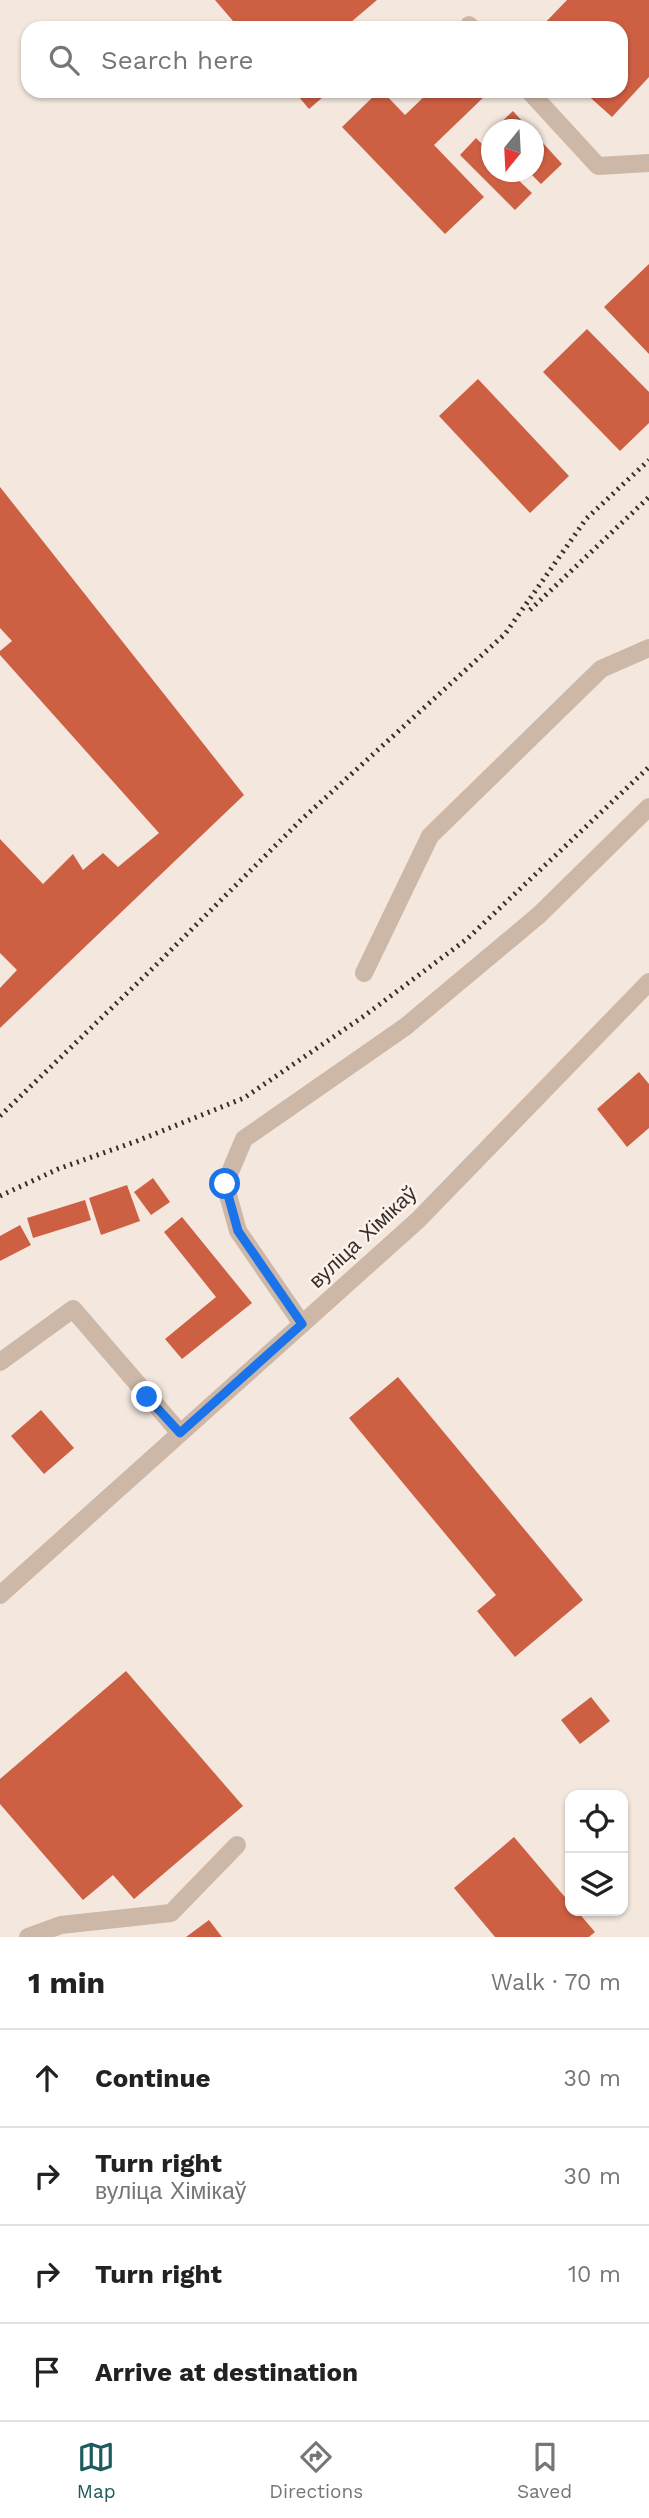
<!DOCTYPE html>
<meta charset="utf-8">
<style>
:root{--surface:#fff;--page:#f6f6f6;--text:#222;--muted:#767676;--line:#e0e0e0;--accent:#1c5c5e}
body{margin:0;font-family:"Work Sans",sans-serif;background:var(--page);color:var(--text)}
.controls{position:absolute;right:21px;bottom:21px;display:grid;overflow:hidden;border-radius:14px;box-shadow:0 2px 5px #0004}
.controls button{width:63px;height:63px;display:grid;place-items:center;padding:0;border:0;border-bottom:2px solid var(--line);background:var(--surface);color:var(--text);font:35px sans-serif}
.compass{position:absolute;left:481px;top:119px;width:63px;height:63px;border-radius:50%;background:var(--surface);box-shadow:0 2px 5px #0004;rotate:198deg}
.stop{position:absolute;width:21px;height:21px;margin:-16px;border:5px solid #1a73e8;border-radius:50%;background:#fff}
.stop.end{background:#1a73e8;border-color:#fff;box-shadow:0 2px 7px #0008}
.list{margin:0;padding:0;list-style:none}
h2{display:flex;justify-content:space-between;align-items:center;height:91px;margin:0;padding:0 28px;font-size:30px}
h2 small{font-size:23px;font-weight:400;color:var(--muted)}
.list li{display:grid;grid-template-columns:46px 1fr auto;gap:21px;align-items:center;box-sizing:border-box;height:98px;padding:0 28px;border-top:2px solid var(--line)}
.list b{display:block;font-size:26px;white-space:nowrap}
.list p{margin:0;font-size:23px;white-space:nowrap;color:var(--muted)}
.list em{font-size:23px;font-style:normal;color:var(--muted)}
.icon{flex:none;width:38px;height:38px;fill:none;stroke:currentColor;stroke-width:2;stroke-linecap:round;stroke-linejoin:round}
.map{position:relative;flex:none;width:649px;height:1937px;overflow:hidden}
.search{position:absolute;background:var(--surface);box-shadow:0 2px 5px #0004;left:21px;right:21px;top:21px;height:77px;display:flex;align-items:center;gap:18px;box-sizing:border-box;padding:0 24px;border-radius:21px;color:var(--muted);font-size:26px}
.sheet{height:483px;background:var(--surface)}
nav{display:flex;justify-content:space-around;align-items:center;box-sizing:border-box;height:98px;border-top:2px solid var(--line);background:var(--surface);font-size:19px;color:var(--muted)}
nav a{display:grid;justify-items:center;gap:4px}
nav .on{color:var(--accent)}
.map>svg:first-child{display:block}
.building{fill:#cd5f43}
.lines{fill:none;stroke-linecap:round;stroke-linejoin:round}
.minor{stroke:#cdb8a8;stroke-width:18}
.rail{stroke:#3a2d29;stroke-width:5;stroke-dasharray:2 5;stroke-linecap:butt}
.route{stroke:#1a73e8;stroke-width:9}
.labels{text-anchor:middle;stroke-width:5;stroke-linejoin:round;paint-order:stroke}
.street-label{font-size:21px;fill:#3a2d29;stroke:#fbf3eb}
</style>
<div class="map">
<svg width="649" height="1937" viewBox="0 0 649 1937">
<rect width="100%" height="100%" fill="#f4e8de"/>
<g class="building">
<path d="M215 0H377L344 28H239Z"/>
<path d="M567 0H649V77L612 117 583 91H621V28H540Z"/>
<path d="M294 91H330L309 109Z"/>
<path d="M379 91H382L405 115 430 91H486L488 93 434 145 484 197 445 234 342 127Z"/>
<path d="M513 111 530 130H493Z"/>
<path d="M534 133 562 164 541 184 529 172H534Z"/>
<path d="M476 138 491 153V172H510L532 193 515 210 460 155Z"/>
<path d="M649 264V354L604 307Z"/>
<path d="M587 329 649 392V423L620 451 543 372Z"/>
<path d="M478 379 569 476 530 513 439 416Z"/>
<path d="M0 487 244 795 0 1028V988L17 970 0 953V839L43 884 73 854 83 870 103 853 118 867 159 833 0 655V651L12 641 0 628Z"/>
<path d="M639 1072 649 1084V1128L627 1147 597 1109Z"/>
<path d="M153 1178 170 1202 151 1215 134 1192Z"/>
<path d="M127 1185 140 1221 101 1235 89 1198Z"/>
<path d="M85 1200 91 1220 33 1238 27 1218Z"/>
<path d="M182 1217 252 1303 182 1359 165 1339 216 1297 164 1232Z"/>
<path d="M20 1225 31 1245 0 1261V1236Z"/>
<path d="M398 1377 583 1600 515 1657 477 1611 496 1595 349 1418Z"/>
<path d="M41 1410 74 1448 44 1474 11 1436Z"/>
<path d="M126 1671 243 1806 134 1899 113 1875 83 1900 0 1804V1779Z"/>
<path d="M591 1697 610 1721 580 1744 561 1720Z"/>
<path d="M514 1837 570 1903V1911H577L595 1932 589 1937H495L454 1888Z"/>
<path d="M209 1920 222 1937H186Z"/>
</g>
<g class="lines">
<g class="minor">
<path d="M469 25 472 28"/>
<path d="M529 91 598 166 649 163"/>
<path d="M364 973 430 836 601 669 649 648"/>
<path d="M302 1324 238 1231 225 1184 244 1139 405 1027 539 915 649 807"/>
<path d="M0 1362 73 1309 180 1433"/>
<path d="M0 1595 418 1220 649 982"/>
<path d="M28 1937 61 1925 171 1913 237 1845"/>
</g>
<g class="rail">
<path d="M530 610 649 497"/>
<path d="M0 1116 153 968 301 820 505 634 586 519 649 460"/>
<path d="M0 1196 58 1169 137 1141 244 1098 364 1016 467 939 649 767"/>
</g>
</g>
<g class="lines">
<path class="route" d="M147 1397 180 1433 302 1324 238 1231 225 1184"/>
</g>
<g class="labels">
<g class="street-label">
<text transform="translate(363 1237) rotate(-43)" y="7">вуліца Хімікаў</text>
</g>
</g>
</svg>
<div class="controls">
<button><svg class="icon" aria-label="locate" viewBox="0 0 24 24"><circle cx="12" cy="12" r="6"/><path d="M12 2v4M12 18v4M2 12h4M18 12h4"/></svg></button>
<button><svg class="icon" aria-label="layers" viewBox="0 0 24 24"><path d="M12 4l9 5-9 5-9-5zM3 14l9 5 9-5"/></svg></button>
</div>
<svg class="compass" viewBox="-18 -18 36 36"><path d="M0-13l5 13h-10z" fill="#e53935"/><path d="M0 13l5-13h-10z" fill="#767676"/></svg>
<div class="stop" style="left:225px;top:1184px"></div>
<div class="stop end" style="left:147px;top:1397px"></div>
<div class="search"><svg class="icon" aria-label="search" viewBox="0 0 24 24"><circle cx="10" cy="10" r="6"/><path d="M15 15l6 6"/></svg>Search here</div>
</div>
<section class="sheet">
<h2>1 min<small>Walk · 70 m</small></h2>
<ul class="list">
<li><svg class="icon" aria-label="ahead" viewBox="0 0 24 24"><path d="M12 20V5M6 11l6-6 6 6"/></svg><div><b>Continue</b></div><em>30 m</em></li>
<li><svg class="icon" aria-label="right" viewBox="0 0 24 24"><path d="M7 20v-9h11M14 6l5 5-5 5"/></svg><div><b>Turn right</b><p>вуліца Хімікаў</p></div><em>30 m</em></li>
<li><svg class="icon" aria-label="right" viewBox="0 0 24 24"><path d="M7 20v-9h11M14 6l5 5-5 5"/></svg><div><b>Turn right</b></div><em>10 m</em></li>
<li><svg class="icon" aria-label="arrive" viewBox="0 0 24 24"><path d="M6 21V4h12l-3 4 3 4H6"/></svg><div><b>Arrive at destination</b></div></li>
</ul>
</section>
<nav>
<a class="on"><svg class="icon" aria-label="map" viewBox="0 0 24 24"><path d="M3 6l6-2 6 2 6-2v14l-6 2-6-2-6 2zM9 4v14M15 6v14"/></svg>Map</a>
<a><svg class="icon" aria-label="directions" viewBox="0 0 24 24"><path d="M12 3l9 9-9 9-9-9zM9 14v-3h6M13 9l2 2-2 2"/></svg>Directions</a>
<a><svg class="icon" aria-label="saved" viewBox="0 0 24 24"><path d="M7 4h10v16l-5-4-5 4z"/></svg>Saved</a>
</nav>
